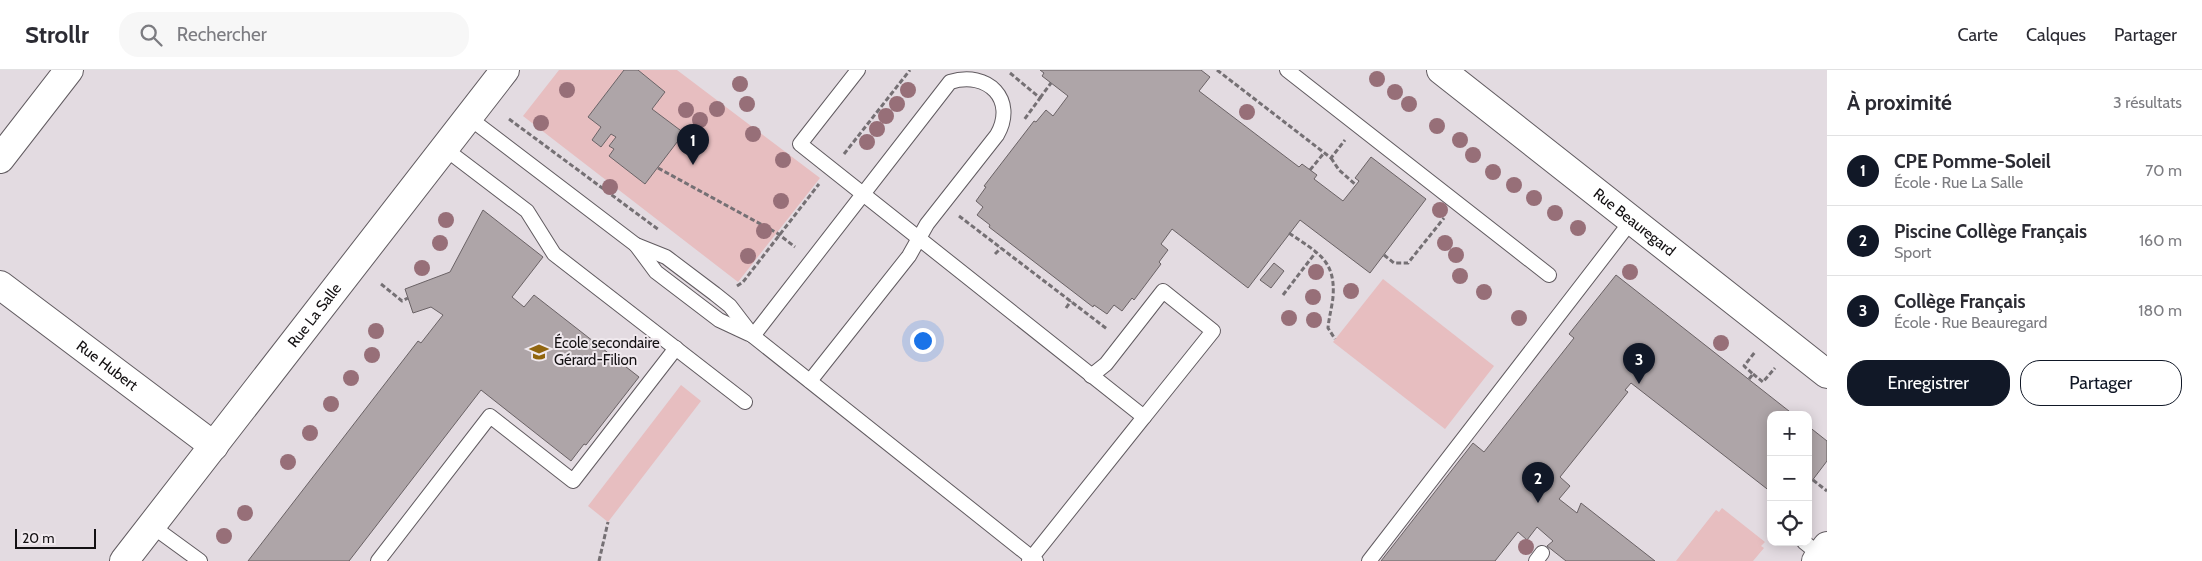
<!DOCTYPE html>
<html lang="fr">
<meta charset="utf-8">
<style>
:root{--surface:#fff;--page:#f7f7f7;--text:#2b2b33;--muted:#7c7c81;--line:#e1e1e2;--accent:#111827}
body{margin:0;font-family:Cabin,sans-serif;background:var(--page);color:var(--text)}
.controls{position:absolute;right:15px;bottom:15px;display:grid;overflow:hidden;border-radius:10px;box-shadow:0 2px 12px #0003}
.controls button{width:45px;height:45px;display:grid;place-items:center;padding:0;border:0;border-bottom:1px solid var(--line);background:var(--surface);color:var(--text);font:25px sans-serif}
.scale{position:absolute;left:15px;bottom:12px;width:81px;box-sizing:border-box;padding-left:5px;border:2px solid #131012;border-top:0;font-size:14px;line-height:18px;white-space:nowrap;color:#131012;-webkit-text-stroke:4px #f0e9ee;paint-order:stroke}
.you{position:absolute;left:922px;top:270px;width:18px;height:18px;margin:-12px;border:4px solid #fff;border-radius:50%;background:#1a73e8;box-shadow:0 0 0 8px #1a73e833}
.badge{display:grid;place-items:center;width:32px;height:32px;border-radius:50%;background:var(--accent);color:#fff;font-size:16px;font-weight:700}
.pin{position:absolute;translate:-50% -41px;filter:drop-shadow(0 1px 2px #0008)}
.pin::after{content:'';position:absolute;top:26px;width:18px;height:15px;background:inherit;clip-path:polygon(0 0,100% 0,50% 100%)}
.list{margin:0;padding:0;list-style:none}
h2{display:flex;justify-content:space-between;align-items:center;height:65px;margin:0;padding:0 20px;font-size:21px}
h2 small{font-size:16px;font-weight:400;color:var(--muted)}
.list li{display:grid;grid-template-columns:32px 1fr auto;gap:15px;align-items:center;box-sizing:border-box;height:70px;padding:0 20px;border-top:1px solid var(--line)}
.list b{display:block;font-size:19px;white-space:nowrap}
.list p{margin:0;font-size:16px;white-space:nowrap;color:var(--muted)}
.list em{font-size:16px;font-style:normal;color:var(--muted)}
.actions{display:flex;gap:10px;padding:15px 20px}
.actions a{flex:1;padding:11px 0;border:1px solid var(--accent);border-radius:20px;text-align:center;font-size:18px;color:var(--accent)}
.actions .main{background:var(--accent);color:#fff}
.icon{flex:none;width:28px;height:28px;fill:none;stroke:currentColor;stroke-width:2;stroke-linecap:round;stroke-linejoin:round}
.map{position:relative;flex:none;width:1827px;height:491px;overflow:hidden}
header{display:flex;align-items:center;gap:30px;box-sizing:border-box;height:70px;padding:0 25px;background:var(--surface);border-bottom:1px solid var(--line)}
header strong{font-size:24px}
nav{display:flex;gap:28px;margin-inline-start:auto;font-size:18px}
.search{width:350px;height:45px;background:var(--page);display:flex;align-items:center;gap:12px;box-sizing:border-box;padding:0 18px;border-radius:20px;color:var(--muted);font-size:19px}
main{display:flex}
aside{flex:1;background:var(--surface)}
.map>svg:first-child{display:block}
.green{fill:#e7bec0}
.building{fill:#aea5a8;stroke:#6a6265}
.lines{fill:none;stroke-linecap:round;stroke-linejoin:round}
.lane-casing{stroke:#615b60;stroke-width:16}
.street-casing{stroke:#615b60;stroke-width:30}
.path{stroke:#757074;stroke-width:3;stroke-dasharray:5 2.5;stroke-linecap:butt}
.lane{stroke:#fff;stroke-width:14}
.street{stroke:#fff;stroke-width:28}
.tree{fill:#976f78}
.labels{text-anchor:middle;stroke-width:4;stroke-linejoin:round;paint-order:stroke}
.street-label{font-size:15px;fill:#131012;stroke:#f0e9ee}
.poi-label{font-size:15px;fill:#131012;stroke:#f0e9ee;text-anchor:start}
</style>
<header>
<strong>Strollr</strong>
<div class="search"><svg class="icon" aria-label="search" viewBox="0 0 24 24"><circle cx="10" cy="10" r="6"/><path d="M15 15l6 6"/></svg>Rechercher</div>
<nav><a>Carte</a><a>Calques</a><a>Partager</a></nav>
</header>
<main>
<div class="map">
<svg width="1827" height="491" viewBox="0 0 1827 491">
<rect width="100%" height="100%" fill="#e3dbe1"/>
<g class="green">
<path d="M559 0H624L588 47 601 57 592 70 601 77 611 64 616 67 609 76 614 79 609 86 645 114 684 63 652 39 665 22 638 0H677L820 108 738 212 523 46Z"/>
<path d="M1383 209 1494 296 1445 359 1333 272Z"/>
<path d="M681 315 701 331 608 452 588 436Z"/>
<path d="M1722 438 1765 472 1761 476 1764 478 1753 491H1676L1716 440 1719 442Z"/>
</g>
<g class="building">
<path d="M624 0H638L665 22 652 39 684 63 645 114 609 86 614 79 609 76 616 67 611 64 601 77 592 70 601 57 588 47Z"/>
<path d="M1040 0H1201L1210 7 1199 21 1299 97 1302 94 1317 105 1314 109 1343 131 1359 111 1355 108 1371 87 1426 129 1370 203 1300 150 1248 218 1172 159 1161 174 1168 180 1159 192 1161 194 1134 230 1132 228 1122 241 1114 235 1107 244 1094 235 1093 237 989 157 990 155 977 145 983 137 976 131 986 117 984 116 1034 51 1036 52 1046 40 1053 46 1068 26 1042 6 1044 3Z"/>
<path d="M483 140 543 187 512 227 524 237 534 225 639 307 586 375 584 374 571 391 481 320 349 491H248L418 271 421 273 443 245 431 237 413 243 405 219 450 202Z"/>
<path d="M1274 193 1284 201 1271 218 1260 210Z"/>
<path d="M1616 205 1794 345H1771V422L1631 313 1625 320 1628 322 1560 407 1570 416 1559 429 1577 443 1581 433 1655 491H1566L1547 476 1553 471 1537 457 1527 470 1518 462 1495 491H1381L1473 373 1484 382 1574 268 1569 264Z"/>
<path d="M1808 356 1827 371V391L1808 416Z"/>
</g>
<g class="lines">
<g class="lane-casing">
<g id="lane">
<path d="M858 0 800 74 1144 347 1029 491"/>
<path d="M1287 0 1549 205"/>
<path d="M468 47 636 175 666 187 715 224 730 236 753 266 1036 491"/>
<path d="M444 78 527 141 554 184 745 332"/>
<path d="M636 175 656 202 719 250 749 264"/>
<path d="M753 266 950 12C988 0 1017 30 997 65L927 154 909 186 810 311"/>
<path d="M1091 306 1106 294 1163 221 1213 261 1144 347"/>
<path d="M152 456 200 491"/>
<path d="M1804 472 1820 485"/>
<path d="M378 491 490 346 573 411 676 278"/>
<path d="M1369 491 1632 150"/>
<path d="M1536 491 1542 483"/>
</g>
</g>
<g class="street-casing">
<g id="street">
<path id="s1" d="M1441 0 1827 304"/>
<path d="M0 89 69 0"/>
<path id="s2" d="M0 215 214 376"/>
<path id="s3" d="M124 491 505 0"/>
<path d="M1816 491 1827 476"/>
</g>
</g>
<g class="path">
<path d="M1217 0 1331 88 1345 70"/>
<path d="M1010 3 1040 28 1024 50"/>
<path d="M1040 28 1051 13"/>
<path d="M509 49 659 160"/>
<path d="M844 84 910 0"/>
<path d="M1331 88 1339 100 1356 115"/>
<path d="M658 98 777 163 795 177"/>
<path d="M1310 100 1324 83"/>
<path d="M959 146 1107 259"/>
<path d="M1289 163C1316 182 1336 189 1333 227 1332 237 1329 247 1328 258L1335 269"/>
<path d="M995 184 1001 178"/>
<path d="M1384 185 1394 193H1408L1444 148"/>
<path d="M381 214 402 231 408 228"/>
<path d="M737 216 743 212 819 114"/>
<path d="M1283 225 1316 182"/>
<path d="M1066 238 1071 231"/>
<path d="M1753 304 1763 312 1775 298"/>
<path d="M1749 309 1753 304 1744 296 1755 282"/>
<path d="M1813 410 1827 421"/>
<path d="M599 491 608 452"/>
</g>
<use href="#lane" class="lane"/>
<use href="#street" class="street"/>
</g>
<g class="tree">
<circle cx="1377" cy="9" r="8"/>
<circle cx="740" cy="14" r="8"/>
<circle cx="567" cy="20" r="8"/>
<circle cx="908" cy="20" r="8"/>
<circle cx="1395" cy="22" r="8"/>
<circle cx="747" cy="34" r="8"/>
<circle cx="897" cy="34" r="8"/>
<circle cx="1409" cy="34" r="8"/>
<circle cx="717" cy="39" r="8"/>
<circle cx="686" cy="40" r="8"/>
<circle cx="1247" cy="42" r="8"/>
<circle cx="886" cy="46" r="8"/>
<circle cx="700" cy="50" r="8"/>
<circle cx="541" cy="53" r="8"/>
<circle cx="1437" cy="56" r="8"/>
<circle cx="877" cy="59" r="8"/>
<circle cx="753" cy="64" r="8"/>
<circle cx="1460" cy="70" r="8"/>
<circle cx="867" cy="72" r="8"/>
<circle cx="1473" cy="85" r="8"/>
<circle cx="783" cy="90" r="8"/>
<circle cx="1493" cy="102" r="8"/>
<circle cx="1514" cy="115" r="8"/>
<circle cx="610" cy="117" r="8"/>
<circle cx="1534" cy="128" r="8"/>
<circle cx="781" cy="131" r="8"/>
<circle cx="1440" cy="140" r="8"/>
<circle cx="1555" cy="143" r="8"/>
<circle cx="446" cy="150" r="8"/>
<circle cx="1578" cy="158" r="8"/>
<circle cx="764" cy="161" r="8"/>
<circle cx="440" cy="173" r="8"/>
<circle cx="1445" cy="173" r="8"/>
<circle cx="1456" cy="185" r="8"/>
<circle cx="748" cy="186" r="8"/>
<circle cx="422" cy="198" r="8"/>
<circle cx="1316" cy="202" r="8"/>
<circle cx="1630" cy="202" r="8"/>
<circle cx="1460" cy="206" r="8"/>
<circle cx="1351" cy="221" r="8"/>
<circle cx="1484" cy="222" r="8"/>
<circle cx="1313" cy="227" r="8"/>
<circle cx="1289" cy="248" r="8"/>
<circle cx="1519" cy="248" r="8"/>
<circle cx="1314" cy="250" r="8"/>
<circle cx="376" cy="261" r="8"/>
<circle cx="1721" cy="273" r="8"/>
<circle cx="372" cy="285" r="8"/>
<circle cx="351" cy="308" r="8"/>
<circle cx="331" cy="334" r="8"/>
<circle cx="310" cy="363" r="8"/>
<circle cx="288" cy="392" r="8"/>
<circle cx="245" cy="443" r="8"/>
<circle cx="224" cy="466" r="8"/>
<circle cx="1526" cy="477" r="8"/>
</g>
<defs>
<g id="school-bare" transform="scale(1.5)"><path d="M0-5L7-2L0 1L-7-2ZM-4 1L0 2.5L4 1V4Q0 6-4 4Z" fill="#91660f" stroke="#f0e9ee" stroke-width="2.5" paint-order="stroke"/></g>
</defs>
<g fill-rule="evenodd">
<use href="#school-bare" x="539" y="282"/>
</g>
<g class="labels">
<g class="street-label">
<text dy="5" stroke="none"><textPath href="#s1" startOffset="246">Rue Beauregard</textPath></text>
<text dy="5" stroke="none"><textPath href="#s3" startOffset="311">Rue La Salle</textPath></text>
<text dy="5" stroke="none"><textPath href="#s2" startOffset="134">Rue Hubert</textPath></text>
</g>
<g class="poi-label">
<text x="554" y="278">École secondaire<tspan x="554" dy="17">Gérard-Filion</tspan></text>
</g>
</g>
</svg>
<div class="controls">
<button>+</button>
<button>−</button>
<button><svg class="icon" aria-label="locate" viewBox="0 0 24 24"><circle cx="12" cy="12" r="6"/><path d="M12 2v4M12 18v4M2 12h4M18 12h4"/></svg></button>
</div>
<div class="scale">20 m</div>
<div class="you"></div>
<div class="pin badge" style="left:693px;top:95px">1</div>
<div class="pin badge" style="left:1538px;top:433px">2</div>
<div class="pin badge" style="left:1639px;top:314px">3</div>
</div>
<aside>
<h2>À proximité<small>3 résultats</small></h2>
<ul class="list">
<li><span class="badge">1</span><div><b>CPE Pomme-Soleil</b><p>École · Rue La Salle</p></div><em>70 m</em></li>
<li><span class="badge">2</span><div><b>Piscine Collège Français</b><p>Sport</p></div><em>160 m</em></li>
<li><span class="badge">3</span><div><b>Collège Français</b><p>École · Rue Beauregard</p></div><em>180 m</em></li>
</ul>
<div class="actions"><a class="main">Enregistrer</a><a>Partager</a></div>
</aside>
</main>
